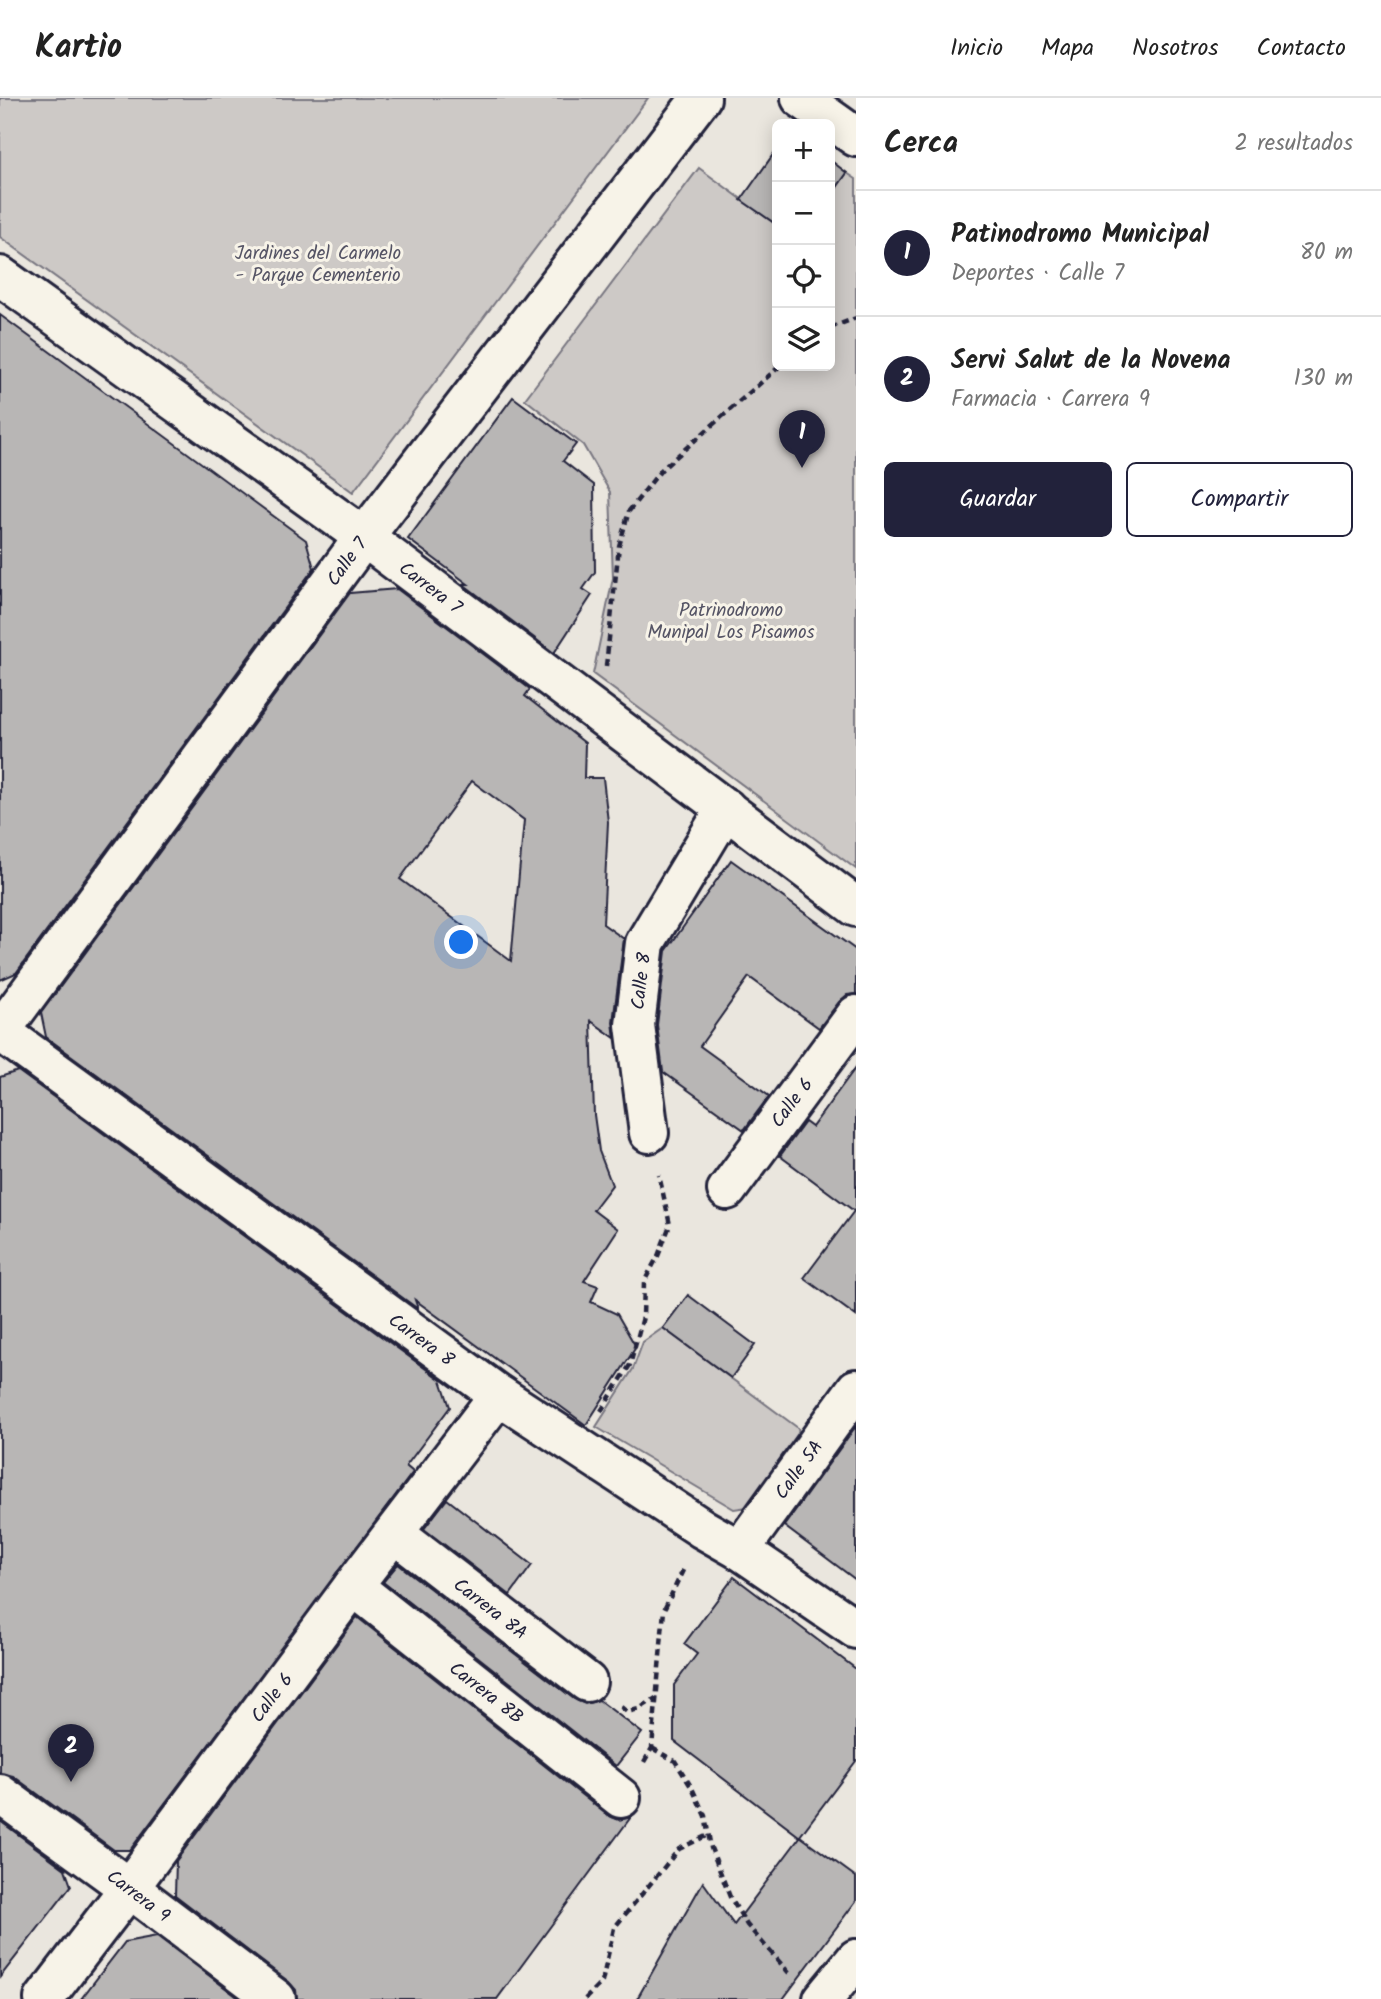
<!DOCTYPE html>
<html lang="es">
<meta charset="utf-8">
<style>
:root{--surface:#fff;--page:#f6f6f6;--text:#222;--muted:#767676;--line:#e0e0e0;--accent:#22223b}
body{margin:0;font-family:Kalam,sans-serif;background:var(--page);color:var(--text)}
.controls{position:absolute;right:21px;top:21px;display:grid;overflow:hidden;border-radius:10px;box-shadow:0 4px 18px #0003}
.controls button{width:63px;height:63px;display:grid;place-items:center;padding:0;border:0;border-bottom:2px solid var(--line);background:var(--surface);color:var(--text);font:35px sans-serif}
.you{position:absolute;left:462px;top:845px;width:24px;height:24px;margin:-18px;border:5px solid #fff;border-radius:50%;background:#1a73e8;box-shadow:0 0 0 10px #1a73e833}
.badge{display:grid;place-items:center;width:46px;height:46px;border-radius:50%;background:var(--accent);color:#fff;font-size:23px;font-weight:700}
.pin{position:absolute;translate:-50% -58px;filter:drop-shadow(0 2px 4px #0008)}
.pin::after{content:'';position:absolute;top:37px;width:24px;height:21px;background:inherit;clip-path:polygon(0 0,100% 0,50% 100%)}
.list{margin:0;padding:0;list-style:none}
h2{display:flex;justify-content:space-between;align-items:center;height:91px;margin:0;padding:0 28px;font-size:30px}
h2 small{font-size:23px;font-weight:400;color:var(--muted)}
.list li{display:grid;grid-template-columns:46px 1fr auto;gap:21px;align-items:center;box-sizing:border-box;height:126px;padding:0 28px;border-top:2px solid var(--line)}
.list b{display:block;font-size:26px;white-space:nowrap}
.list p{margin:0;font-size:23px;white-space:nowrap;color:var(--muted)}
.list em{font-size:23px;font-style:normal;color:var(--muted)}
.actions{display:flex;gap:14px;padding:21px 28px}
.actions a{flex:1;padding:16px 0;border:2px solid var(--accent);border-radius:10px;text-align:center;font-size:24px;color:var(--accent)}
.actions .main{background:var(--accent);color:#fff}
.icon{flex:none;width:38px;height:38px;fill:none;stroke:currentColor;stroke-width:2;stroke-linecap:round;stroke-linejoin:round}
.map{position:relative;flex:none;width:856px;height:1901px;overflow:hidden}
header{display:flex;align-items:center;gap:42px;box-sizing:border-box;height:98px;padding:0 35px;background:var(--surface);border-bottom:2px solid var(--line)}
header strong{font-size:33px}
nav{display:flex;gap:38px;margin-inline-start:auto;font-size:24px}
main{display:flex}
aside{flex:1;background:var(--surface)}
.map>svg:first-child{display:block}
.green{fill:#cdc9c6;stroke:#787680;stroke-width:2}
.building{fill:#b8b6b5;stroke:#22223b;stroke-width:2;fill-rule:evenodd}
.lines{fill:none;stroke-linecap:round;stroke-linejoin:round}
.minor-casing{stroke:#22223b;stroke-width:44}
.major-casing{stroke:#22223b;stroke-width:44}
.path{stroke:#22223b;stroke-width:4.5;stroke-dasharray:7 5;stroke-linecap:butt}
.minor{stroke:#f7f3e8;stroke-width:38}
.major{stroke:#f7f3e8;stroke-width:38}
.labels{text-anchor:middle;stroke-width:6;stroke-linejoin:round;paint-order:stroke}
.park-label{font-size:19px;fill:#555465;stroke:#f7f3e8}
.street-label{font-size:19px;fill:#22223b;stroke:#f7f3e8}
</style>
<header>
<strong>Kartio</strong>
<nav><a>Inicio</a><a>Mapa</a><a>Nosotros</a><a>Contacto</a></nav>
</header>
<main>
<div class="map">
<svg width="856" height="1901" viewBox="0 0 856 1901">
<rect width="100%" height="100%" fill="#eae6de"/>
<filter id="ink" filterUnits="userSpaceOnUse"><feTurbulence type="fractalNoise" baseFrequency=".0143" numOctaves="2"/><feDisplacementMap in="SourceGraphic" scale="14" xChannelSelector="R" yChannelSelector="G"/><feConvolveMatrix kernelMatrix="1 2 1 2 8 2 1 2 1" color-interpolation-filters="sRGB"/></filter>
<g filter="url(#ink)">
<g class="green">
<path d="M0 0H648L353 394 0 139Z"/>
<path d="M699 70 777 127V268H830V99L847 75 856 81V771L593 576 613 480 610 394 583 347 525 301Z"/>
<path d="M663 1230 798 1330 800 1341 754 1408 734 1411 596 1329 633 1271 643 1244Z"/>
</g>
<g class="building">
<path d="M777 51V127L741 102Z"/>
<path d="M830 62 847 75 830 99Z"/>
<path d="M0 217 306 442 314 470 16 875 0 882Z"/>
<path d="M513 299 576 346 563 363 594 387 595 474 583 491 592 497 554 555 463 486H468L408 441Z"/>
<path d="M397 491 530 591 525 598 585 645 584 680H603L608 724 603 826 624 841 613 924 615 940 591 923 594 1017 599 1053 612 1087 593 1112 618 1131 584 1183 598 1188 591 1204 617 1216 636 1249 586 1327 415 1202 418 1211 46 939 41 915 350 495ZM472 683 524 722 511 863 400 781Z"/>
<path d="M731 762 856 852V896L847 897 839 904 819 930 749 879 700 948 769 998 744 1032 663 974 657 927 666 853Z"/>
<path d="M856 969V1218L804 1180 854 1113 780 1058 805 1024 812 1029Z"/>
<path d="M18 973 441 1282 450 1309 406 1368 413 1374 130 1752H114L13 1678 0 1675V979Z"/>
<path d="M688 1197 755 1247 731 1280 663 1230Z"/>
<path d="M856 1328V1482L784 1428Z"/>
<path d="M447 1401 532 1467 510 1497 424 1431Z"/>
<path d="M398 1466 574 1601 585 1606 599 1602 642 1635 616 1668 383 1484Z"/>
<path d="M734 1479 856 1571V1663L800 1738 856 1779V1803L783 1901H637L703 1784 734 1827 800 1739 674 1643V1587L697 1556 684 1546Z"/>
<path d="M357 1519 607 1717 619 1722 631 1719 497 1901H297L296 1892 289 1884 175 1797 176 1763Z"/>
<path d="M0 1723 65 1771 71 1788 0 1879Z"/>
<path d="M157 1838 240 1901H81L125 1844Z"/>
</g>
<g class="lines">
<g class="minor-casing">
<g id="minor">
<path d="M801 0 856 39"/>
<path d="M0 178 364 439 856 809"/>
<path d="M0 933 499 1297 703 1431 740 1452 856 1531"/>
<path d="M0 934 364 439 701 0"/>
<path d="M649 1035 635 927 645 845 726 710"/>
<path d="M727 1092 856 917"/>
<path d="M395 1436 587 1584"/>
<path d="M740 1452 856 1291"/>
<path d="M353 1488 621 1700"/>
<path d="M44 1901 129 1790 353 1488 499 1297"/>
<path d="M823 1901 856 1861"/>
</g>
</g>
<g class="major-casing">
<path id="major" d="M0 1696 129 1790 276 1901"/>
</g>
<g class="path">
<path d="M830 230 856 220"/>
<path d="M606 568 619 448 629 413 661 372 780 268"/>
<path d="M601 1313 630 1267 643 1219 644 1184 658 1158 670 1127 659 1077"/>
<path d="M621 1609 627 1614 639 1611 656 1600"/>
<path d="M652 1650 675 1663 692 1690 705 1718 711 1750 730 1799 747 1827 789 1875"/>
<path d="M644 1664 652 1650 664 1512 684 1470"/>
<path d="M585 1901 602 1884 614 1830 679 1751 708 1737"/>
</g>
<use href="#minor" class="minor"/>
<use href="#major" class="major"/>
</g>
</g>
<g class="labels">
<g class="park-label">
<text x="318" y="161">Jardines del Carmelo<tspan x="318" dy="22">- Parque Cementerio</tspan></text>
<text x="731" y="518">Patrinodromo<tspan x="731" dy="22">Munipal Los Pisamos</tspan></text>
</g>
<g class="street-label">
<text transform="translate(346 463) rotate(-54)" y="7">Calle 7</text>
<text transform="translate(431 489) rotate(37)" y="7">Carrera 7</text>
<text transform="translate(640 883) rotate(-83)" y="7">Calle 8</text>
<text transform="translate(791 1004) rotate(-53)" y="7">Calle 6</text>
<text transform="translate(422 1241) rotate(36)" y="7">Carrera 8</text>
<text transform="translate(798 1371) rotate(-54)" y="7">Calle 5A</text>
<text transform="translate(491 1510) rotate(38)" y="7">Carrera 8A</text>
<text transform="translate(487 1594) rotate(38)" y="7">Carrera 8B</text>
<text transform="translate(271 1599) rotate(-53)" y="7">Calle 6</text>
<text transform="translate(139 1797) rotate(37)" y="7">Carrera 9</text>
</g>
</g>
</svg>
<div class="controls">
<button>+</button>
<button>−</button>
<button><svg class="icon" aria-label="locate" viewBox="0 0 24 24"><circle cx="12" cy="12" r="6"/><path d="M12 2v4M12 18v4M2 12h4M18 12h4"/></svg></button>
<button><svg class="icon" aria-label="layers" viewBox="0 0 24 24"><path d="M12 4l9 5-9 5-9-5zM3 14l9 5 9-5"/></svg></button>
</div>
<div class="you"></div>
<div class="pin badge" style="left:802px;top:370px">1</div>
<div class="pin badge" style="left:71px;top:1684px">2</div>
</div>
<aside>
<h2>Cerca<small>2 resultados</small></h2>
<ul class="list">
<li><span class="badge">1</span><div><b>Patinodromo Municipal</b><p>Deportes · Calle 7</p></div><em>80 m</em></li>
<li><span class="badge">2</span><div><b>Servi Salut de la Novena</b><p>Farmacia · Carrera 9</p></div><em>130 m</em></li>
</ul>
<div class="actions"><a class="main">Guardar</a><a>Compartir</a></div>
</aside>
</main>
